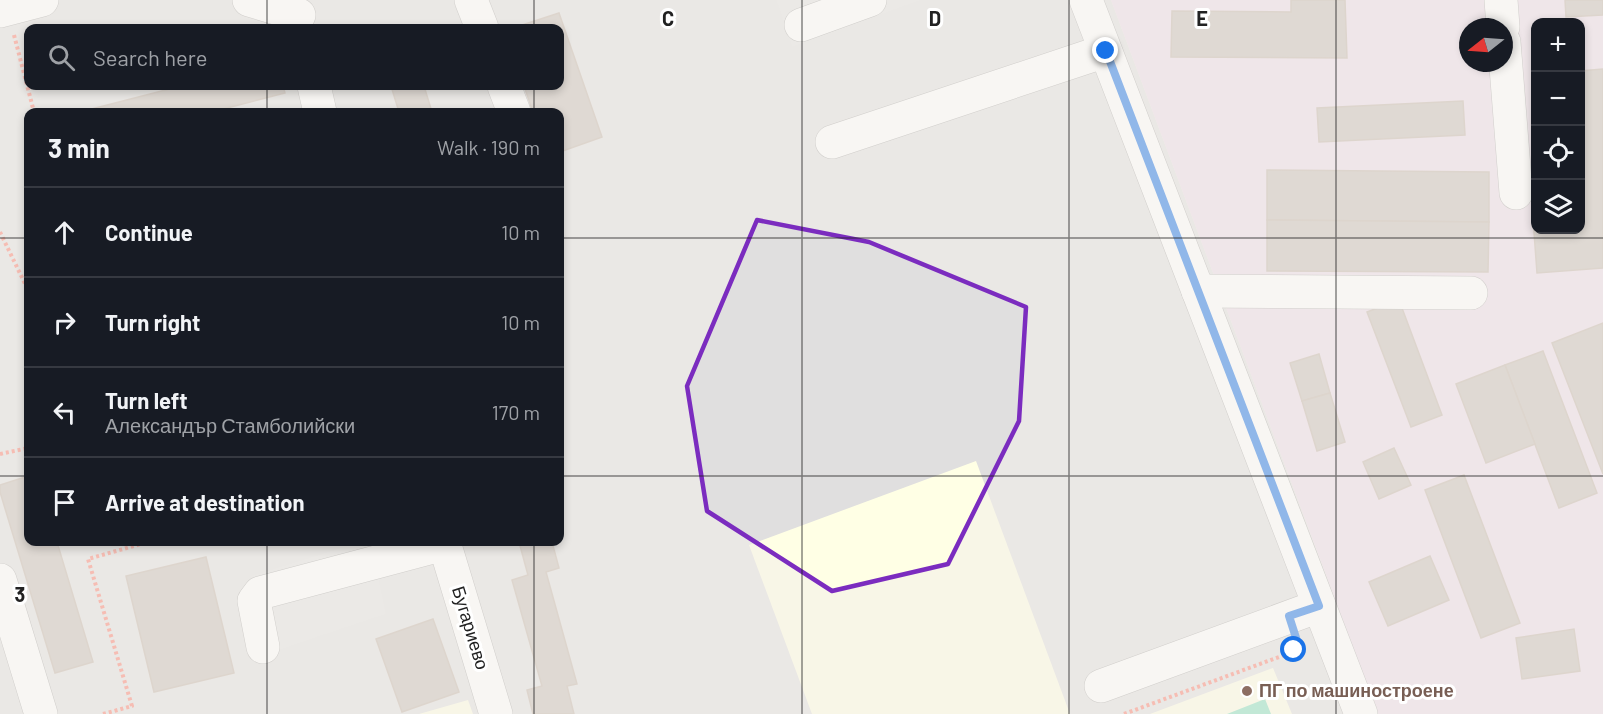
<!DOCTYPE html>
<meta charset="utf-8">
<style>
:root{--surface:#171b24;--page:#242831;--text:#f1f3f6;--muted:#9ea1a6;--line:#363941}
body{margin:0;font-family:Barlow,sans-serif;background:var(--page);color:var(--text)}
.controls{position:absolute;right:18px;top:18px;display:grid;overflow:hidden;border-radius:12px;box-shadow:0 3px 9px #0003}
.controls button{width:54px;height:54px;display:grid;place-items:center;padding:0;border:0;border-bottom:2px solid var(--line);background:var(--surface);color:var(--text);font:30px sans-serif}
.compass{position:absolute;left:1459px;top:18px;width:54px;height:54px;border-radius:50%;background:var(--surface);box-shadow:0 3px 9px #0003;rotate:253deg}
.stop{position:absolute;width:18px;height:18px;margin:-14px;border:4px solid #1a73e8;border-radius:50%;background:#fff}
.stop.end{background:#1a73e8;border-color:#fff;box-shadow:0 2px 6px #0008}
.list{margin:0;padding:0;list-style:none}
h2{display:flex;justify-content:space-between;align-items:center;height:78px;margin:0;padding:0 24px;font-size:26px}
h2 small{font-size:20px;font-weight:400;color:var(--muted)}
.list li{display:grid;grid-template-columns:39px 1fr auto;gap:18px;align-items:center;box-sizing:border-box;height:90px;padding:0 24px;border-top:2px solid var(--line)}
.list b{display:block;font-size:22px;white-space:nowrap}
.list p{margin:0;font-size:20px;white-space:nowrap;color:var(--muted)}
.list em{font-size:20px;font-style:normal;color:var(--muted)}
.icon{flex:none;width:33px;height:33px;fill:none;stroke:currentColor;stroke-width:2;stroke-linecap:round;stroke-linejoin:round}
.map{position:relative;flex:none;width:1603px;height:714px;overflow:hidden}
.search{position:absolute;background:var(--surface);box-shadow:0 3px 9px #0003;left:24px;top:24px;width:540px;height:66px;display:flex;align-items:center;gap:15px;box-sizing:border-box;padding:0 21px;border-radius:12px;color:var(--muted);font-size:22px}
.panel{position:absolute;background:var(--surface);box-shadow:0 3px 9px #0003;left:24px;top:108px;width:540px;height:438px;border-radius:12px}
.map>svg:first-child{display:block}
.residential{fill:#e0dfdf;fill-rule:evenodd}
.industrial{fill:#ebdbe8;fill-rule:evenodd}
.education{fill:#ffffe5}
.pitch{fill:#88e0be}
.parking{fill:#e2e2e2}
.building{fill:#c7bfb8;stroke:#c4b6ab;stroke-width:1.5}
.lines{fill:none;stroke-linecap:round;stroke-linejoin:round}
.minor-casing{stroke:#a9a9a9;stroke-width:34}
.path{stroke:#fa8072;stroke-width:4;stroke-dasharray:3 3;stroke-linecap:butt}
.minor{stroke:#fff;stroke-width:33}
.route{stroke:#1a73e8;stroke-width:8}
.marked{fill:none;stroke:#7b2cbf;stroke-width:4.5;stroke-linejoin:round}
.grid{fill:none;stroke:#222;stroke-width:1.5;stroke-opacity:0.55}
.education-dot{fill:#8d6e63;stroke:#fff;stroke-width:2}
.labels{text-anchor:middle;stroke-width:6;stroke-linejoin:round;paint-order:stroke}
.street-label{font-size:18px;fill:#222;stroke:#fff}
.education-label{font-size:18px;font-weight:bold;fill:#785e54;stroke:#fff;text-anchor:start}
.grid-label{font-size:20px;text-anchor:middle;font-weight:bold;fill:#222;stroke:#fff;stroke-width:6;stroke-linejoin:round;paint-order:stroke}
</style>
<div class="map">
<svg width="1603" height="714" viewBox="0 0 1603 714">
<rect width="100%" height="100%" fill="#f2efe9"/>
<path class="residential" d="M0 0H1111L1378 714H0ZM28 28H560V86H28ZM28 112H560V542H28Z"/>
<path class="industrial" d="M1111 0H1603V714H1378ZM1536 22H1580V230H1536ZM1468 27H1504V63H1468Z"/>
<g class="education">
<path d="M976 461 1070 714H812L749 545Z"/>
<path d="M1273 668 1292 714H1150Z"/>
<path d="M468 700 473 714H419Z"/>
</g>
<path class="pitch" d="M1265 699 1271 714H1227Z"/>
<g class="parking">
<path d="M776 0H921L792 47Z"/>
<path d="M360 542H371L386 614 270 653 251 576Z"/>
</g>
<g class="building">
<path d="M1291 0H1345L1347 58 1171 57 1172 11 1291 12Z"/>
<path d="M1565 0H1603V15L1566 17Z"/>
<path d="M559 13 602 137 560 152V112H533L524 86H560V28H513Z"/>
<path d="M1603 69V268L1537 273 1532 205H1536V230H1580V71Z"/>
<path d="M181 86H283L285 93 212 112H80Z"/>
<path d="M391 86H424L432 112H399Z"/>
<path d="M1463 101 1465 135 1319 142 1317 108Z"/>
<path d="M1267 170 1489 172V222L1267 220Z"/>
<path d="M1267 220 1489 222 1488 272 1267 271Z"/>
<path d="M1399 300 1442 415 1411 427 1367 312Z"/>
<path d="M1603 323V474L1552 343Z"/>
<path d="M1543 351 1597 493 1559 508 1505 365Z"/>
<path d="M1319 354 1330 393 1302 401 1290 363Z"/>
<path d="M1505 365 1535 444 1486 463 1456 384Z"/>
<path d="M1330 393 1345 442 1317 451 1302 401Z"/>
<path d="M1394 448 1411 485 1379 499 1363 462Z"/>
<path d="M1464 475 1520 623 1481 638 1425 490Z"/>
<path d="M28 476V542H57L93 662 55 673 0 492V485Z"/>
<path d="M519 542H552L559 568 546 572 577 684 567 686 574 714H533L527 690 542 686 512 580 528 575Z"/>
<path d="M1430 556 1449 600 1388 626 1369 582Z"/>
<path d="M206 557 234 673 154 692 126 576Z"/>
<path d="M433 619 459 692 402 712 376 639Z"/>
<path d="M1574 629 1580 671 1522 679 1516 638Z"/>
</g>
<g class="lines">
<g class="minor-casing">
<g id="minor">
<path d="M249 0 299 15"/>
<path d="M471 0 482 28"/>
<path d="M1086 0 1361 714"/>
<path d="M1501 0 1503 27"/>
<path d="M0 11 42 0"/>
<path d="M801 25 870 0"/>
<path d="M1504 42 1516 193"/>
<path d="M314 86 320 112"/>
<path d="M504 86 514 112"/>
<path d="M832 142 1105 51"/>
<path d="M1198 291 1471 293"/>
<path d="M444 542 496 714"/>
<path d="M0 580 41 714"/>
<path d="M263 647 254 601 260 593 444 544"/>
<path d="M1101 686 1319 606"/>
</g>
</g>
<g class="path">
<path d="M14 35 34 112"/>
<path d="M0 232 28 290"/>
<path d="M0 454 28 448"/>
<path d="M103 714 132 706 88 559 148 542"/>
<path d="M1124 714 1287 654 1294 650 1298 643"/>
</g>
<use href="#minor" class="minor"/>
</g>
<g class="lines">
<path class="route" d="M1106 51 1319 606 1289 616 1298 644 1294 650"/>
</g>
<path d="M0 0H1603V714H0ZM757 220 869 242 1026 307 1019 421 948 564 832 591 707 511 687 386Z" fill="#f2efe9" fill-opacity=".55" fill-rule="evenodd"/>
<path class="marked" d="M757 220 869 242 1026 307 1019 421 948 564 832 591 707 511 687 386Z"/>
<path class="grid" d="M267 0V28M534 0V28M802 0V714M1069 0V714M1336 0V714M267 86V112M534 86V112M0 238H28M560 238H1603M0 476H28M560 476H1603M267 542V714M534 542V714"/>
<circle class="education-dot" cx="1247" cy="691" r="6"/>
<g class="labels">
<g class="street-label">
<text transform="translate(470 628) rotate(73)" y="6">Бугариево</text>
</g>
<g class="education-label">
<text x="1259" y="697">ПГ по машиностроене</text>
</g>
</g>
<g class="grid-label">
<text x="668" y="26">C</text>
<text x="935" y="26">D</text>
<text x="1202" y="26">E</text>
<text x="20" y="602">3</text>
</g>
</svg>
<div class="controls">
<button>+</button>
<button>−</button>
<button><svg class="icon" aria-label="locate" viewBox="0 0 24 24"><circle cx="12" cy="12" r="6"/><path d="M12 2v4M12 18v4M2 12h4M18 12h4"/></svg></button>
<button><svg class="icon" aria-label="layers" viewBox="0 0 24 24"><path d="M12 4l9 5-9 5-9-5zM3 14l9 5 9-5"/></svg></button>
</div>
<svg class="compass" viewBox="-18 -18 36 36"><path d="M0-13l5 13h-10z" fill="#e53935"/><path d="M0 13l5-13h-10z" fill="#9ea1a6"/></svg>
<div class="stop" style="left:1294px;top:650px"></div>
<div class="stop end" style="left:1106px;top:51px"></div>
<div class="search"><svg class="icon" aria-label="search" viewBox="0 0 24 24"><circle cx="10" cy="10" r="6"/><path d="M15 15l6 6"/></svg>Search here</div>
<section class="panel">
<h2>3 min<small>Walk · 190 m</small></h2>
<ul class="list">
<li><svg class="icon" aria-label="ahead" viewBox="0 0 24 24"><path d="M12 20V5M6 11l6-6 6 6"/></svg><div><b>Continue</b></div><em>10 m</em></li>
<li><svg class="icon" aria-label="right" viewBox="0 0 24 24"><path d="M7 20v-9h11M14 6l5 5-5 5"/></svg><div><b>Turn right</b></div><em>10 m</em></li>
<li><svg class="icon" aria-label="left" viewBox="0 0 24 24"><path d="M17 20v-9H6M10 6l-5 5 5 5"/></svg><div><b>Turn left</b><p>Александър Стамболийски</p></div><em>170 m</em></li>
<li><svg class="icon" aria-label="arrive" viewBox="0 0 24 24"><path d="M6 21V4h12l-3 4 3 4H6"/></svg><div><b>Arrive at destination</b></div></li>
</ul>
</section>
</div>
